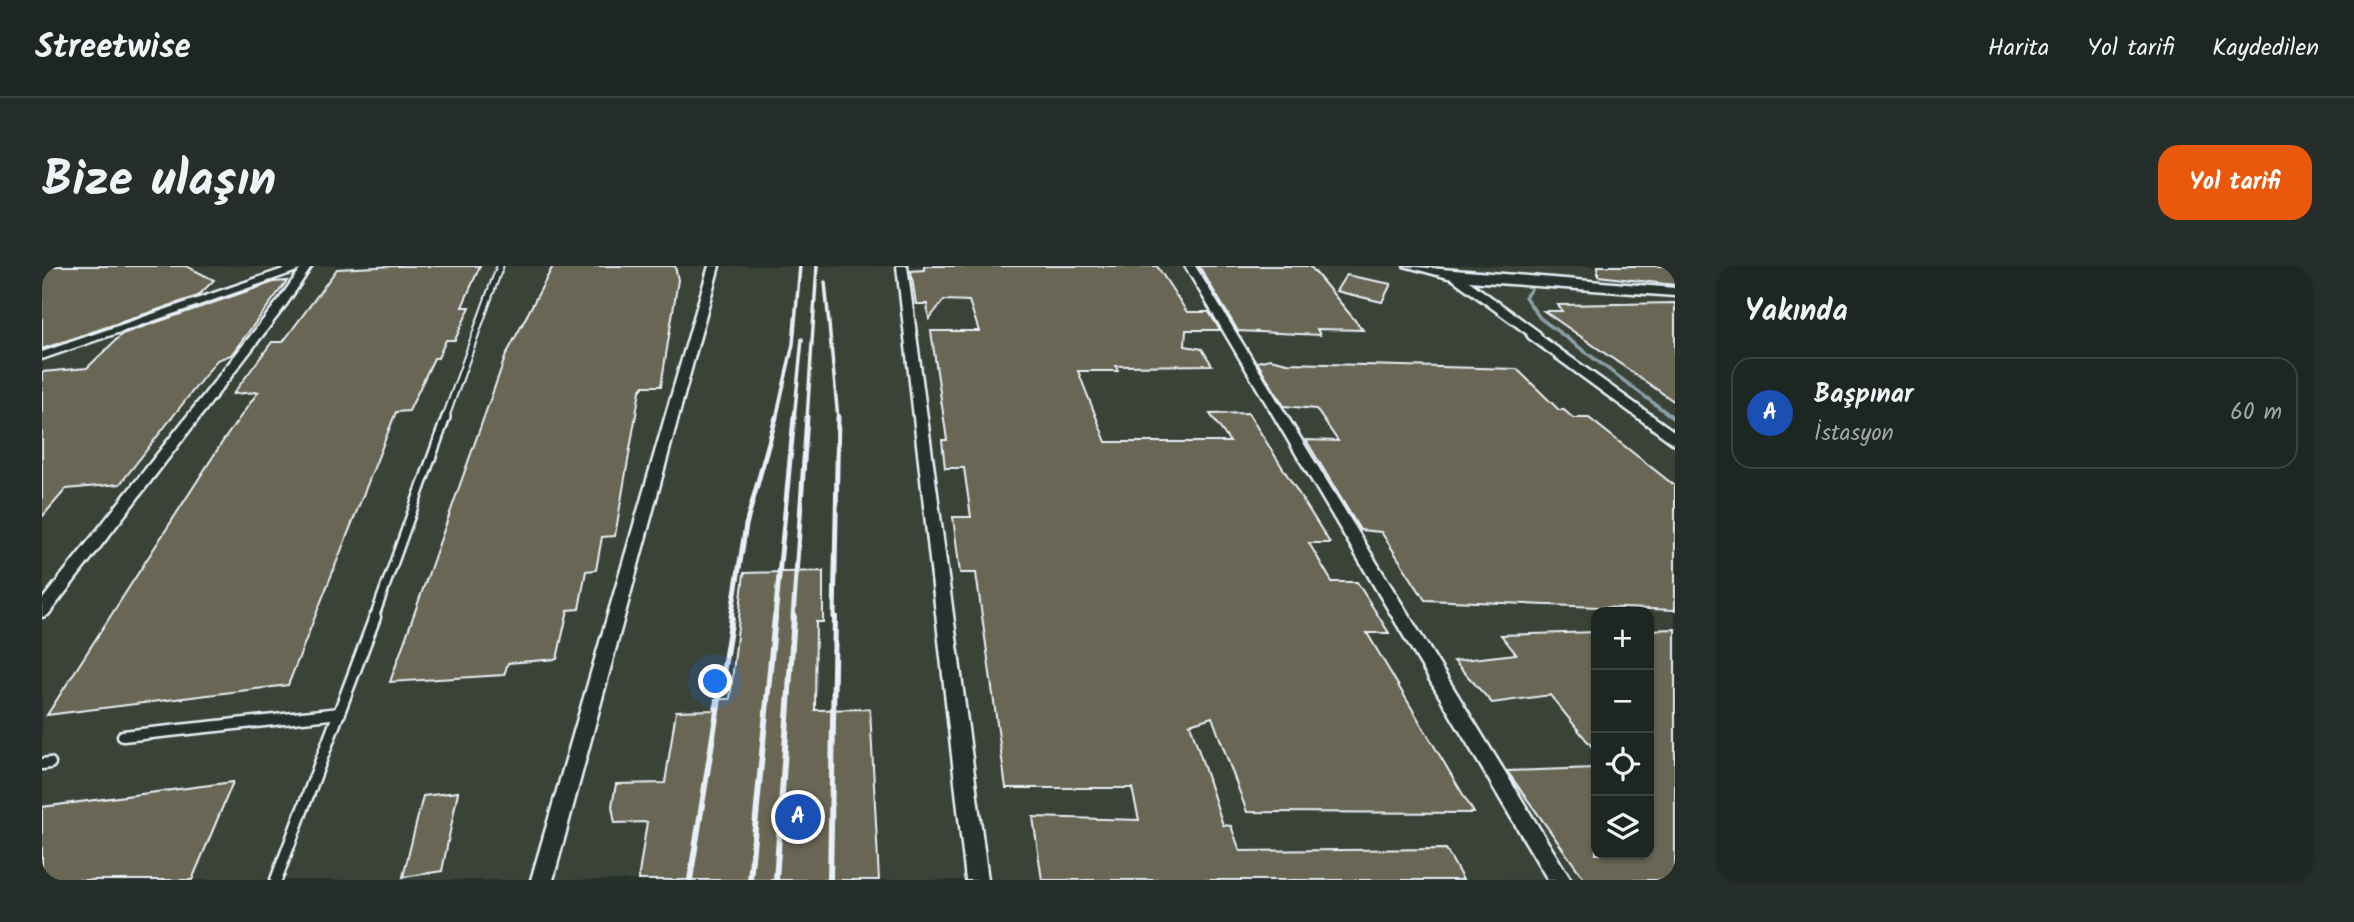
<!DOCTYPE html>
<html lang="tr">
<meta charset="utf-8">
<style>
:root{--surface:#1c2622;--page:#252e2a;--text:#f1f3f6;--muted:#a0a5a5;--line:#3a4340;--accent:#ea580c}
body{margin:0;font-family:Kalam,sans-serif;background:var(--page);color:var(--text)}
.controls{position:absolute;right:21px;bottom:21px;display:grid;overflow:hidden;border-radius:14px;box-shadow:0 2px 5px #0004}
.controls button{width:63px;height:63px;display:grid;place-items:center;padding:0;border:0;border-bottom:2px solid var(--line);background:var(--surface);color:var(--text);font:35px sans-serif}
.you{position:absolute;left:674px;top:416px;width:24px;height:24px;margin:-18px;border:5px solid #fff;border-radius:50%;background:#1a73e8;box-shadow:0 0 0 10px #1a73e833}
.badge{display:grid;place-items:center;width:46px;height:46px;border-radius:50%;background:var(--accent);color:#fff;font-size:23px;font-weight:700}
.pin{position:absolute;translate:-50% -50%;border:4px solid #fff;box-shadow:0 2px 7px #0006}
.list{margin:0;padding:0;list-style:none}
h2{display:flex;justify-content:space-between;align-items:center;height:91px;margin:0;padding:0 28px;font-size:30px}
h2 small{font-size:23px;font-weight:400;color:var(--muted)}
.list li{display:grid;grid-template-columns:46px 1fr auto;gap:21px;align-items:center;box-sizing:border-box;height:112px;margin:0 14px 14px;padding:0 14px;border:2px solid var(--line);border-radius:21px}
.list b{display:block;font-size:26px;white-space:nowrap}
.list p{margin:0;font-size:23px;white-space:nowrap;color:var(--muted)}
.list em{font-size:23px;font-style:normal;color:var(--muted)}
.icon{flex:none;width:38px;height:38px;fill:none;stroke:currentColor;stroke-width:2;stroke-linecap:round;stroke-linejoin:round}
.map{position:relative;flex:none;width:1633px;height:614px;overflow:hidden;border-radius:21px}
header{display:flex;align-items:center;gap:42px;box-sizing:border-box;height:98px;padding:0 35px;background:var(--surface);border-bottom:2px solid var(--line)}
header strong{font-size:33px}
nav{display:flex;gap:38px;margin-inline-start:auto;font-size:24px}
.intro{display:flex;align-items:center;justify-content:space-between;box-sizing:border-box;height:168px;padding:0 42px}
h1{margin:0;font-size:49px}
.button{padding:18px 32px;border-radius:21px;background:var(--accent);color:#fff;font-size:24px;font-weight:700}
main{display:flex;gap:42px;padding:0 42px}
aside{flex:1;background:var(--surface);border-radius:21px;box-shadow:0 2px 5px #0004}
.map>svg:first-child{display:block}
.built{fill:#3b4239;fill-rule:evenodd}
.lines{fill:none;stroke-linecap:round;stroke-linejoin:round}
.stream-far1{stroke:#89a1a6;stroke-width:3.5}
.stream{stroke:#89a1a6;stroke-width:5}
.building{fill:#6b6654;stroke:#e8f1f8;stroke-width:2}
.service-far2-casing{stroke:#e8f1f8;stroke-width:9}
.service-far1-casing{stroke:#e8f1f8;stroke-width:12}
.service-casing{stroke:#e8f1f8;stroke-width:15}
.minor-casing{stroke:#e8f1f8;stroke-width:5}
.tertiary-casing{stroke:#e8f1f8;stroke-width:5}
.secondary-casing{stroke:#e8f1f8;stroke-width:5}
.service-far2{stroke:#26332d;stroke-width:5}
.service-far1{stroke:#26332d;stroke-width:7}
.service{stroke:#26332d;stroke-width:10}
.minor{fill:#26332d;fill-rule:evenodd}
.tertiary{fill:#26332d;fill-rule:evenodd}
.secondary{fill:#26332d;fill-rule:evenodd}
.rail-far2{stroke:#e8f1f8;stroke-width:3.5}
.rail-far1{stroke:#e8f1f8;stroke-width:5}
.rail{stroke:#e8f1f8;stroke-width:6}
</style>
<header>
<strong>Streetwise</strong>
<nav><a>Harita</a><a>Yol tarifi</a><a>Kaydedilen</a></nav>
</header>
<div class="intro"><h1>Bize ulaşın</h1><a class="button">Yol tarifi</a></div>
<main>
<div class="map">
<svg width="1633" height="614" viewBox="0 0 1633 614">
<rect width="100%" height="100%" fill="#26332d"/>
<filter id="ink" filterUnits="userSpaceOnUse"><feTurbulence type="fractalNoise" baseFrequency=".0143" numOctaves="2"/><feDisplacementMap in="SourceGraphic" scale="14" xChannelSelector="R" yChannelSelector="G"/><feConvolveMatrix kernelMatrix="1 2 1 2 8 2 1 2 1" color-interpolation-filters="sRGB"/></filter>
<g filter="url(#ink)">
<path class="built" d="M0 0H1633V614H0ZM1554 346H1607V588H1554Z"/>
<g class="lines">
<path class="stream-far1" d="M1489 23 1483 31 1498 52 1633 153"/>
<path class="stream" d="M1630 151 1633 153"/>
</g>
<g class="building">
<path d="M0 0H144L172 14 156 30 0 83Z"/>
<path d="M354 0H438L420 41H428L413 74H404L396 92H392L367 145 354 146 246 419 5 449 181 175 216 126 191 128 230 76H241L295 3Z"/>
<path d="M511 0H633L636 14 619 120H602L598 125 573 270 560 271 554 304 544 305 537 343 526 344 515 393 466 397 462 409 348 416 464 89Z"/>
<path d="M882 0H1115L1145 46H1167L1178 64H1144L1143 80 1160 83 1170 99 1074 100 1076 105H1036L1064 176H1188L1168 148 1206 147 1288 277H1267L1290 316H1315L1347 367H1325L1432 547 1205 546 1170 451 1148 458 1181 559 1189 560 1198 585 1404 583 1421 614H1000L991 551 1097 554 1090 522H964L934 307H918L911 251H929L922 202H903L900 174H905L889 65H937L927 35 902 34 887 53 885 38H874L869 5 882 4Z"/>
<path d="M1157 0H1268L1321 64 1275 63 1278 69 1196 65Z"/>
<path d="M1556 0H1633V19L1556 10Z"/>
<path d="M1304 9 1349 18 1340 36 1294 25Z"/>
<path d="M245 15 189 89 175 94 78 218 24 223 0 251V106L45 102 80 68 232 16Z"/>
<path d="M1633 37V136L1502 45H1520L1516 39Z"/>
<path d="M1228 93 1245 97 1475 103 1517 144H1522L1531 152H1547L1633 220V344L1383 334 1339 266 1318 264 1264 174 1296 175 1274 143 1242 140 1215 96Z"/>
<path d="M781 305V356H774L773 444 828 443 837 614H596L605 556 573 557 570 540 574 518 623 517 634 445 672 444 673 433H688L702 307Z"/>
<path d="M1633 363V614H1543L1465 505 1554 502V588H1607V364Z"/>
<path d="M1554 366V486L1508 429 1450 437 1412 395 1474 388 1459 369Z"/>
<path d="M191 516 150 614H0V541Z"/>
<path d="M416 526 400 605 361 611 381 530Z"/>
</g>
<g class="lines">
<g class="service-far2-casing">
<path id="service-far2" d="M403 153 458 0"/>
</g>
<g class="service-far1-casing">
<path id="service-far1" d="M332 352 404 151"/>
</g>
<g class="service-casing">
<g id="service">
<path d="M81 470 298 447"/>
<path d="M0 498 8 497"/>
<path d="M234 614 333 351"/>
</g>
</g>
<g class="minor-casing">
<g id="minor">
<path d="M250 0H270L244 39 6 349 0 351V334L236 35 258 4 0 93V86Z"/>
<path d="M667 0H677L511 614H489Z"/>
<path d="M855 0H865L946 614H924Z"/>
<path d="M1143 0H1153L1529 614H1506Z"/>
</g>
</g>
<g class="tertiary-casing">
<path id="tertiary" d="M1362 0 1633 22V30L1427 15 1497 66 1499 69 1492 73 1410 13Z"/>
</g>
<g class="secondary-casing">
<path id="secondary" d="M1492 65 1633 166V179L1487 72 1485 69Z"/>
</g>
<use href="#service-far2" class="service-far2"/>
<use href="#service-far1" class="service-far1"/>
<use href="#service" class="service"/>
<use href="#minor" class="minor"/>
<use href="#tertiary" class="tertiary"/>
<use href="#secondary" class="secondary"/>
<g class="rail-far2">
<path d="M783 16 796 153"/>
<path d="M734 153 751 78 758 0"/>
<path d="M752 153 760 73"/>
<path d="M765 153 775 0"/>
</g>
<g class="rail-far1">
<path d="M689 352 704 259 734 151"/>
<path d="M733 352 752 151"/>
<path d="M751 352 765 151"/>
<path d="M792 352 796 151"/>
</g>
<g class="rail">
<path d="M648 614 690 351"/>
<path d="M708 614 733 351"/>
<path d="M734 614 752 351"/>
<path d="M788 614 793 351"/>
</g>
</g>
</g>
</svg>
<div class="controls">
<button>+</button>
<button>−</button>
<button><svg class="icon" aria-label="locate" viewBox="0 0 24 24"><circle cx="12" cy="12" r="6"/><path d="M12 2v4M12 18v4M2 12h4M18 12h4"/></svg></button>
<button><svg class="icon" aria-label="layers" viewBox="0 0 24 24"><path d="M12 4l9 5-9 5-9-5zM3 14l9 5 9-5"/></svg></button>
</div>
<div class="you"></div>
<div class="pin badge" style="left:756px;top:551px;background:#1a4fb4">A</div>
</div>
<aside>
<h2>Yakında<small></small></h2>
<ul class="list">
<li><span class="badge" style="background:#1a4fb4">A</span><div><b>Başpınar</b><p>İstasyon</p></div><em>60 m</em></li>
</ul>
</aside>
</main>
